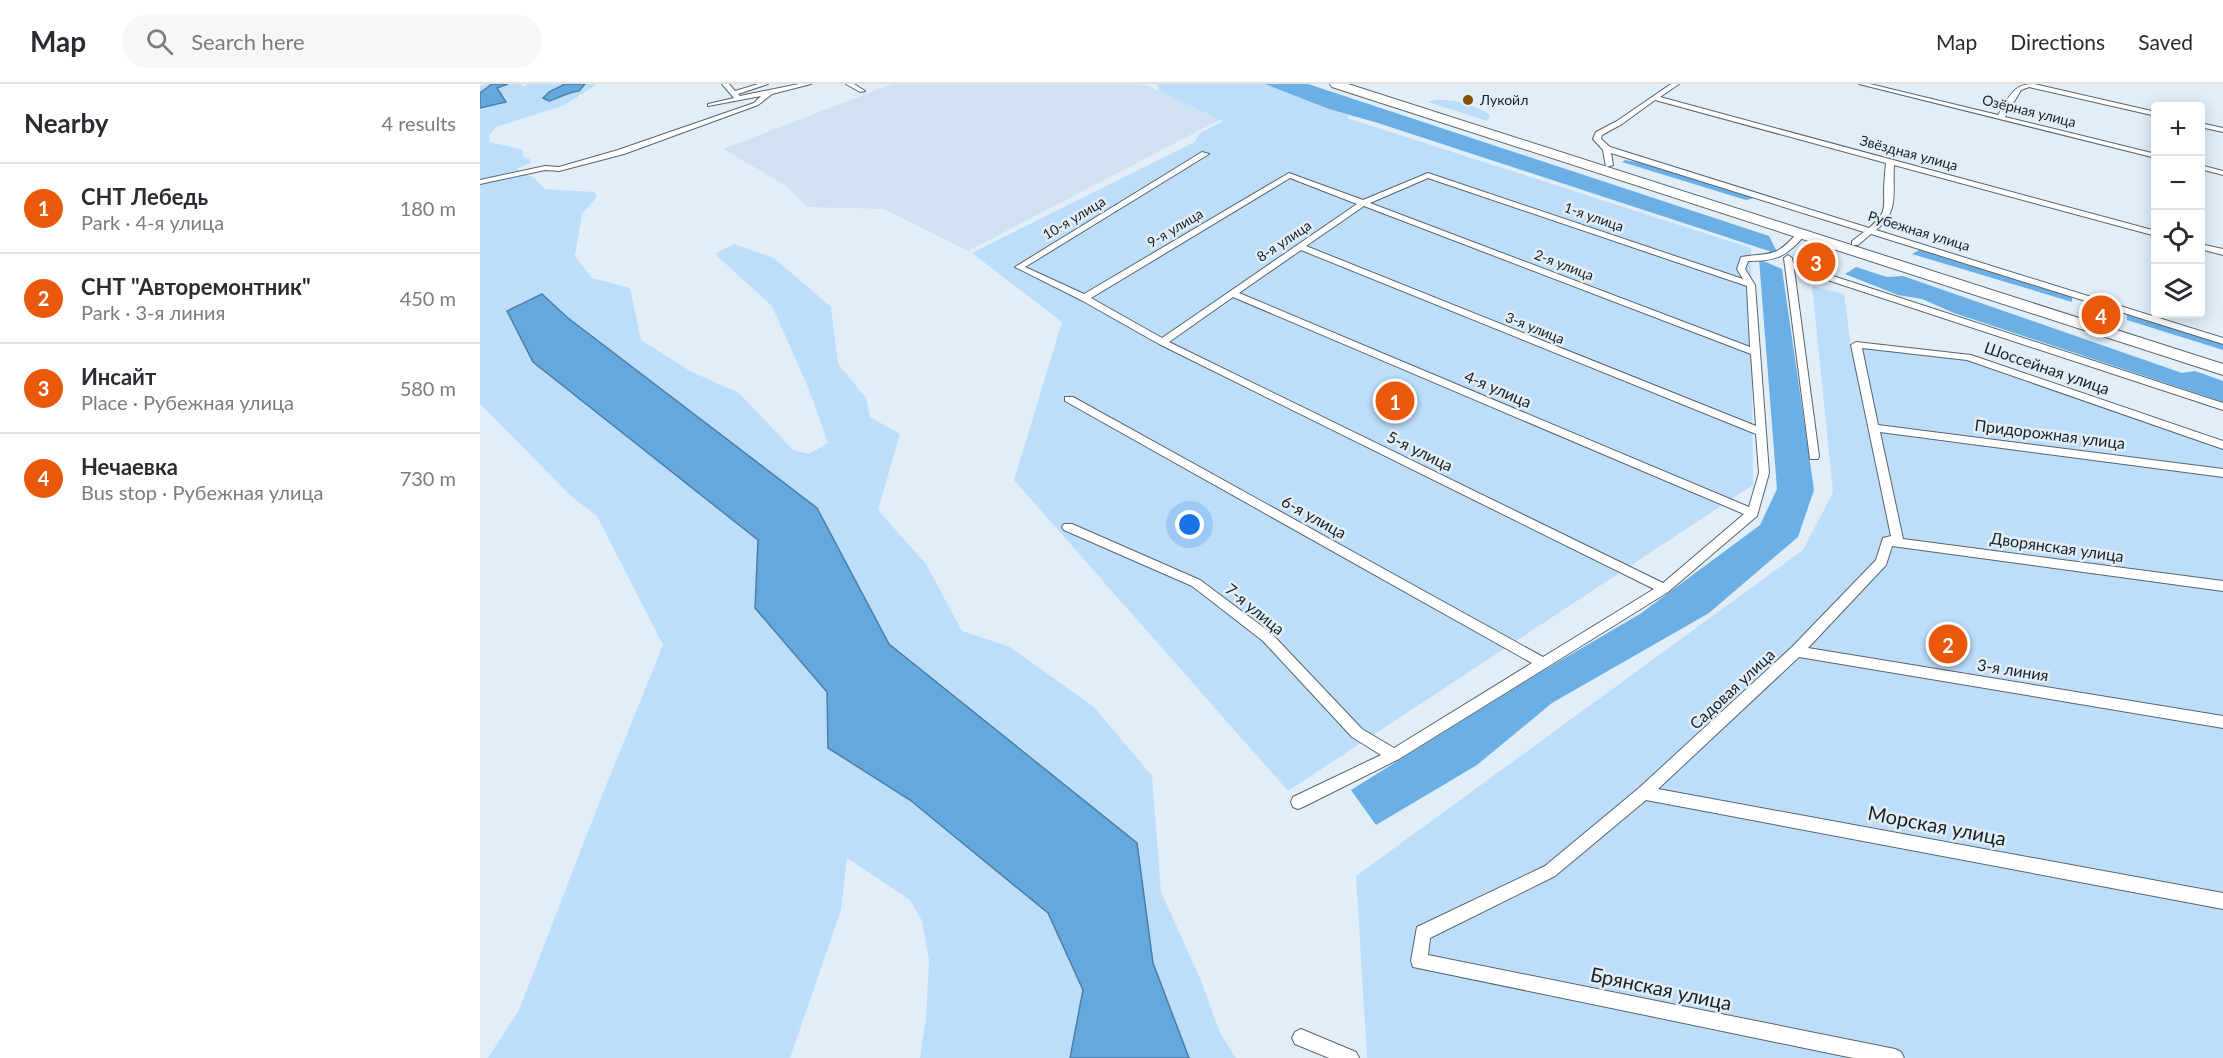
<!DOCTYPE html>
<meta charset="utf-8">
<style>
:root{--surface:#fff;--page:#f7f7f7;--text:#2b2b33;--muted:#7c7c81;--line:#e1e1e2;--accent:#ea580c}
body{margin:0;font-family:Lato,sans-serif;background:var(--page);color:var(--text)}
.controls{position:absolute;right:18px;top:18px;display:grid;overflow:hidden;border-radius:6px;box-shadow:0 3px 15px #0003}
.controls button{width:54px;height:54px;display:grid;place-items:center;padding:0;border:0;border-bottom:2px solid var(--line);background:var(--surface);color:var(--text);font:30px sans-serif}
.you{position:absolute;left:710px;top:441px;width:21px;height:21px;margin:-15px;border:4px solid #fff;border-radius:50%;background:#1a73e8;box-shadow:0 0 0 9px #1a73e833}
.badge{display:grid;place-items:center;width:39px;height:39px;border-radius:50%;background:var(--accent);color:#fff;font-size:20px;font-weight:700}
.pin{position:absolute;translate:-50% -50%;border:3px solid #fff;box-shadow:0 2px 6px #0006}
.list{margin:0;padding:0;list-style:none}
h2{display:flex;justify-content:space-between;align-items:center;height:78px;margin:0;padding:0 24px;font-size:26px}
h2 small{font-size:20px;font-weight:400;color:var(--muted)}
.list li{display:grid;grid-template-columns:39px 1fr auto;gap:18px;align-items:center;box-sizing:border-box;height:90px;padding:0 24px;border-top:2px solid var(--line)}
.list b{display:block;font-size:22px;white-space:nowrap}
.list p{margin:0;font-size:20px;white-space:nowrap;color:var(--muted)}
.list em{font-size:20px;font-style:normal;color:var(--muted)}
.icon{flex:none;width:33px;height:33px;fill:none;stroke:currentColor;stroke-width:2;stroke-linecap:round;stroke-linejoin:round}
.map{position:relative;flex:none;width:1743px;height:974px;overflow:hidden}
header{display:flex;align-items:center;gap:36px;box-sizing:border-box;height:84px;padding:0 30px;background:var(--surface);border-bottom:2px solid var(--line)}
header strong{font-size:28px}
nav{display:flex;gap:33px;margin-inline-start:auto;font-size:21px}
.search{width:420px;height:54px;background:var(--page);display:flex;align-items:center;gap:15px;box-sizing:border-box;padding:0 21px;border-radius:33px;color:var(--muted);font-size:22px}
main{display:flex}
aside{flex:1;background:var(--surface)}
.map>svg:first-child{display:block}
.built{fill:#d0e2f2}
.green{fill:#bddefa}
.forest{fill:#6aafe5}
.water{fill:#63a8de;stroke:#4d7fa6;stroke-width:1.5}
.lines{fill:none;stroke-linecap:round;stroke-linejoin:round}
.street-casing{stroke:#59646d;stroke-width:2}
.highway-casing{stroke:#59646d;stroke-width:2}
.street{fill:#fff;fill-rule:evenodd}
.highway{fill:#fff;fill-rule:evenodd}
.poi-dot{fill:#874e02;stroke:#e1eef8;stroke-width:2}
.labels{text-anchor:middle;stroke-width:5;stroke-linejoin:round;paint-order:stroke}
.far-poi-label{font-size:14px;fill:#1b2023;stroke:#e1eef8;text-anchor:start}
.far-street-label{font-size:14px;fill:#1b2023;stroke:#e1eef8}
.street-label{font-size:16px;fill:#1b2023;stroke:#e1eef8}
.near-street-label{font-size:20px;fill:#1b2023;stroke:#e1eef8}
</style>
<header>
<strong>Map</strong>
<div class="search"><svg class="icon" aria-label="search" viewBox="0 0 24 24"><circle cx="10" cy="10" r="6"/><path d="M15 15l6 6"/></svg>Search here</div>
<nav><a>Map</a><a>Directions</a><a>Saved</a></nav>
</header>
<main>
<aside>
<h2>Nearby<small>4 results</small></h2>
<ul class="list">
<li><span class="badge">1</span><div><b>СНТ Лебедь</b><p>Park · 4-я улица</p></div><em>180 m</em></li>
<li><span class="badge">2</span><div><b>СНТ &quot;Авторемонтник&quot;</b><p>Park · 3-я линия</p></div><em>450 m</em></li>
<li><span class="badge">3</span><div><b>Инсайт</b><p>Place · Рубежная улица</p></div><em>580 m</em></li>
<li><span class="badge">4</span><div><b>Нечаевка</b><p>Bus stop · Рубежная улица</p></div><em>730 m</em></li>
</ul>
</aside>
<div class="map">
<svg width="1743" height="974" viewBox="0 0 1743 974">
<rect width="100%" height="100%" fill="#e1eef8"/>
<path class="built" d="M412 0H663L741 35 488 167 404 125 327 123 305 101 243 65Z"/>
<g class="green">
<path d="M8 0H42V3L49 0H117L85 21 16 43 9 51 10 58 43 66V73L50 75V79L37 85 55 95 65 105 114 108 117 113 102 130 95 172 112 194 150 204 161 256 210 287 259 309 313 366 329 370 348 359 328 303 292 222 235 170 254 160 294 174 351 223 358 280 386 314 390 333 420 350 398 426 446 480 482 547 530 563 614 623 672 692 681 808 720 894 741 951 756 974H440L446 934 449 876 442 837 430 816 367 774 361 826 310 974H8L39 926 121 714 183 561 117 432 91 412 0 320V2Z"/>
<path d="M677 0H785L849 25 870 31 867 34 1271 164 1273 401 808 707 534 396 582 238 492 169 715 58 720 49 743 37 679 7Z"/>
<path d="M954 16C973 15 992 20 1009 30L1010 34 1007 37 948 18Z"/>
<path d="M1332 202 1364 210 1371 263 1486 275 1743 363V974H887L876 792 1323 466 1353 408Z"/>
</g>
<g class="forest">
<path d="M785 0H828L1289 152 1298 170 898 39 849 25Z"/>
<path d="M1145 76 1162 79 1275 114 1266 116 1142 78Z"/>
<path d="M1441 165 1592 212V218L1432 170Z"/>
<path d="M1279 175 1302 185 1334 406 1318 453 1229 529 1072 619 997 681 896 741 871 706 1054 592 1160 530 1280 441 1297 405Z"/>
<path d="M1376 183 1407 193 1423 192 1702 289 1715 287 1743 297V318L1474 229 1442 215 1418 211 1365 190Z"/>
<path d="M1647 229 1743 259V266L1647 236Z"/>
</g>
<g class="water">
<path d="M12 0H28L17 4 26 18 0 24V9Z"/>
<path d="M85 0H105L99 7C88 8 79 14 69 17L63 14 69 8Z"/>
<path d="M62 210 88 234 337 424 409 560 657 759 673 879 709 974H590L603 906 568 829 430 716 348 664 347 608 275 524 278 456 53 278 27 227Z"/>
</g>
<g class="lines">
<g class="street-casing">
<g id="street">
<path d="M242 0H249L255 7 278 0H288L258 10 260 12 319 0H331L292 10 278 21 144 70 79 87 65 86 0 100V96L65 82 79 83 138 66 274 19 281 12 228 22V20L254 14Z"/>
<path d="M366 0H374L385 7 380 8Z"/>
<path d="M1191 0H1199L1180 13 1676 147V152L1414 81C1412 109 1420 127 1396 146L1743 254V260L1391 150 1378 161H1372V157L1384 148 1131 69 1133 81 1126 83 1123 66 1113 55 1116 48 1137 37ZM1175 16 1406 79C1405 89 1404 100 1404 110 1405 128 1403 132 1389 144L1130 63 1121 55 1122 51 1142 40Z"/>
<path d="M1379 0H1390L1518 31C1530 13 1532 0 1554 0L1676 28V32L1549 3 1541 6 1525 33 1676 70V74Z"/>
<path d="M1720 39 1743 44V48L1720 43Z"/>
<path d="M722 68 729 70 545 183 604 210 809 89 883 116 948 89 1263 195 1257 185 1261 173C1293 168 1296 174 1319 147H1325V151C1306 173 1296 177 1268 177L1265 185 1275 201 1289 389 1277 432 1188 508 919 675 823 723 818 725 813 723 811 718 813 713 901 671 872 653 783 557 712 502 584 446 582 443 584 440H592L720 496 791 549 882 645 914 664 1052 579 585 317V313H593L1063 573 1174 505 679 260 601 216 535 183ZM810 94 877 120 682 254 611 214ZM948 94 1267 202 1270 263 890 119ZM884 122 1271 270 1276 342 826 162ZM821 166 1276 350 1279 389 1269 423 759 209ZM753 213 1264 430 1183 499 689 258Z"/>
<path d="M1720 81 1743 87V91L1720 85Z"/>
<path d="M1720 160 1743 165V171L1720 165Z"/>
<path d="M1308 171 1312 174 1313 179 1743 319V326L1314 185 1339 372 1338 375H1330L1304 174Z"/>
<path d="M1376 258 1491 271 1743 357V365L1487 276 1382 264 1398 341 1743 385V393L1400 348 1423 455 1743 497V507L1412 462 1406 481 1328 564 1743 632V644L1319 573 1178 705 1743 809V825L1166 716 1075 792 950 854 948 871 1415 965 1421 968 1424 974H1373L933 883 931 877 937 843 1065 782 1159 704 1312 563 1396 476 1403 454 1411 452 1371 261Z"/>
<path d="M821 945 876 968 879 974H849L815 960 812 954 815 948Z"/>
</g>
</g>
<g class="highway-casing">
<path id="highway" d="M850 0H868L1743 280V291L852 3Z"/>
</g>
<use href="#street" class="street"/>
<use href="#highway" class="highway"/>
</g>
<circle class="poi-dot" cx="988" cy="16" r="6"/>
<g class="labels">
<g class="far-poi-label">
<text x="1000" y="21">Лукойл</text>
</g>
<g class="far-street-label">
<text transform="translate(1549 27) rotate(14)" y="5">Озёрная улица</text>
<text transform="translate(1429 69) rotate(15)" y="5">Звёздная улица</text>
<text transform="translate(1114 133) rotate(19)" y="5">1-я улица</text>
<text transform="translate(594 134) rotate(-31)" y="5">10-я улица</text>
<text transform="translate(695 144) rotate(-31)" y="5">9-я улица</text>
<text transform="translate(1439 147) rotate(17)" y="5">Рубежная улица</text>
<text transform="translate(804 157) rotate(-34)" y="5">8-я улица</text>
<text transform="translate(1084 181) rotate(21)" y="5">2-я улица</text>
<text transform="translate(1055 244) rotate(22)" y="5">3-я улица</text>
</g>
<g class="street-label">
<text transform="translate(1567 284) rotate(19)" y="6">Шоссейная улица</text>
<text transform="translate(1018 305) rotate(23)" y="6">4-я улица</text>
<text transform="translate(1570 350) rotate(7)" y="6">Придорожная улица</text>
<text transform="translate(940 367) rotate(26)" y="6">5-я улица</text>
<text transform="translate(834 433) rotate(29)" y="6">6-я улица</text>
<text transform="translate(1577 463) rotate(8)" y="6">Дворянская улица</text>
<text transform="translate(775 525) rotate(39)" y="6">7-я улица</text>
<text transform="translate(1533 586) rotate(9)" y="6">3-я линия</text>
<text transform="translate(1252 605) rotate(-43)" y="6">Садовая улица</text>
</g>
<g class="near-street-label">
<text transform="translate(1457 742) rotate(11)" y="7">Морская улица</text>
<text transform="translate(1181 905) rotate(12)" y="7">Брянская улица</text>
</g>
</g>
</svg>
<div class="controls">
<button>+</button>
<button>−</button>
<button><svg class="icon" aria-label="locate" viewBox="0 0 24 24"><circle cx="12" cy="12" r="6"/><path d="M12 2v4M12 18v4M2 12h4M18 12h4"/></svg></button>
<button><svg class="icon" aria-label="layers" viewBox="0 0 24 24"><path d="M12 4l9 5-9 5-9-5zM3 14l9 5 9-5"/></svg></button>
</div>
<div class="you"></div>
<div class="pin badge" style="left:915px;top:317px">1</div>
<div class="pin badge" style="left:1468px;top:560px">2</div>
<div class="pin badge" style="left:1336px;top:178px">3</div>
<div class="pin badge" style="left:1621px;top:231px">4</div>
</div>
</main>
